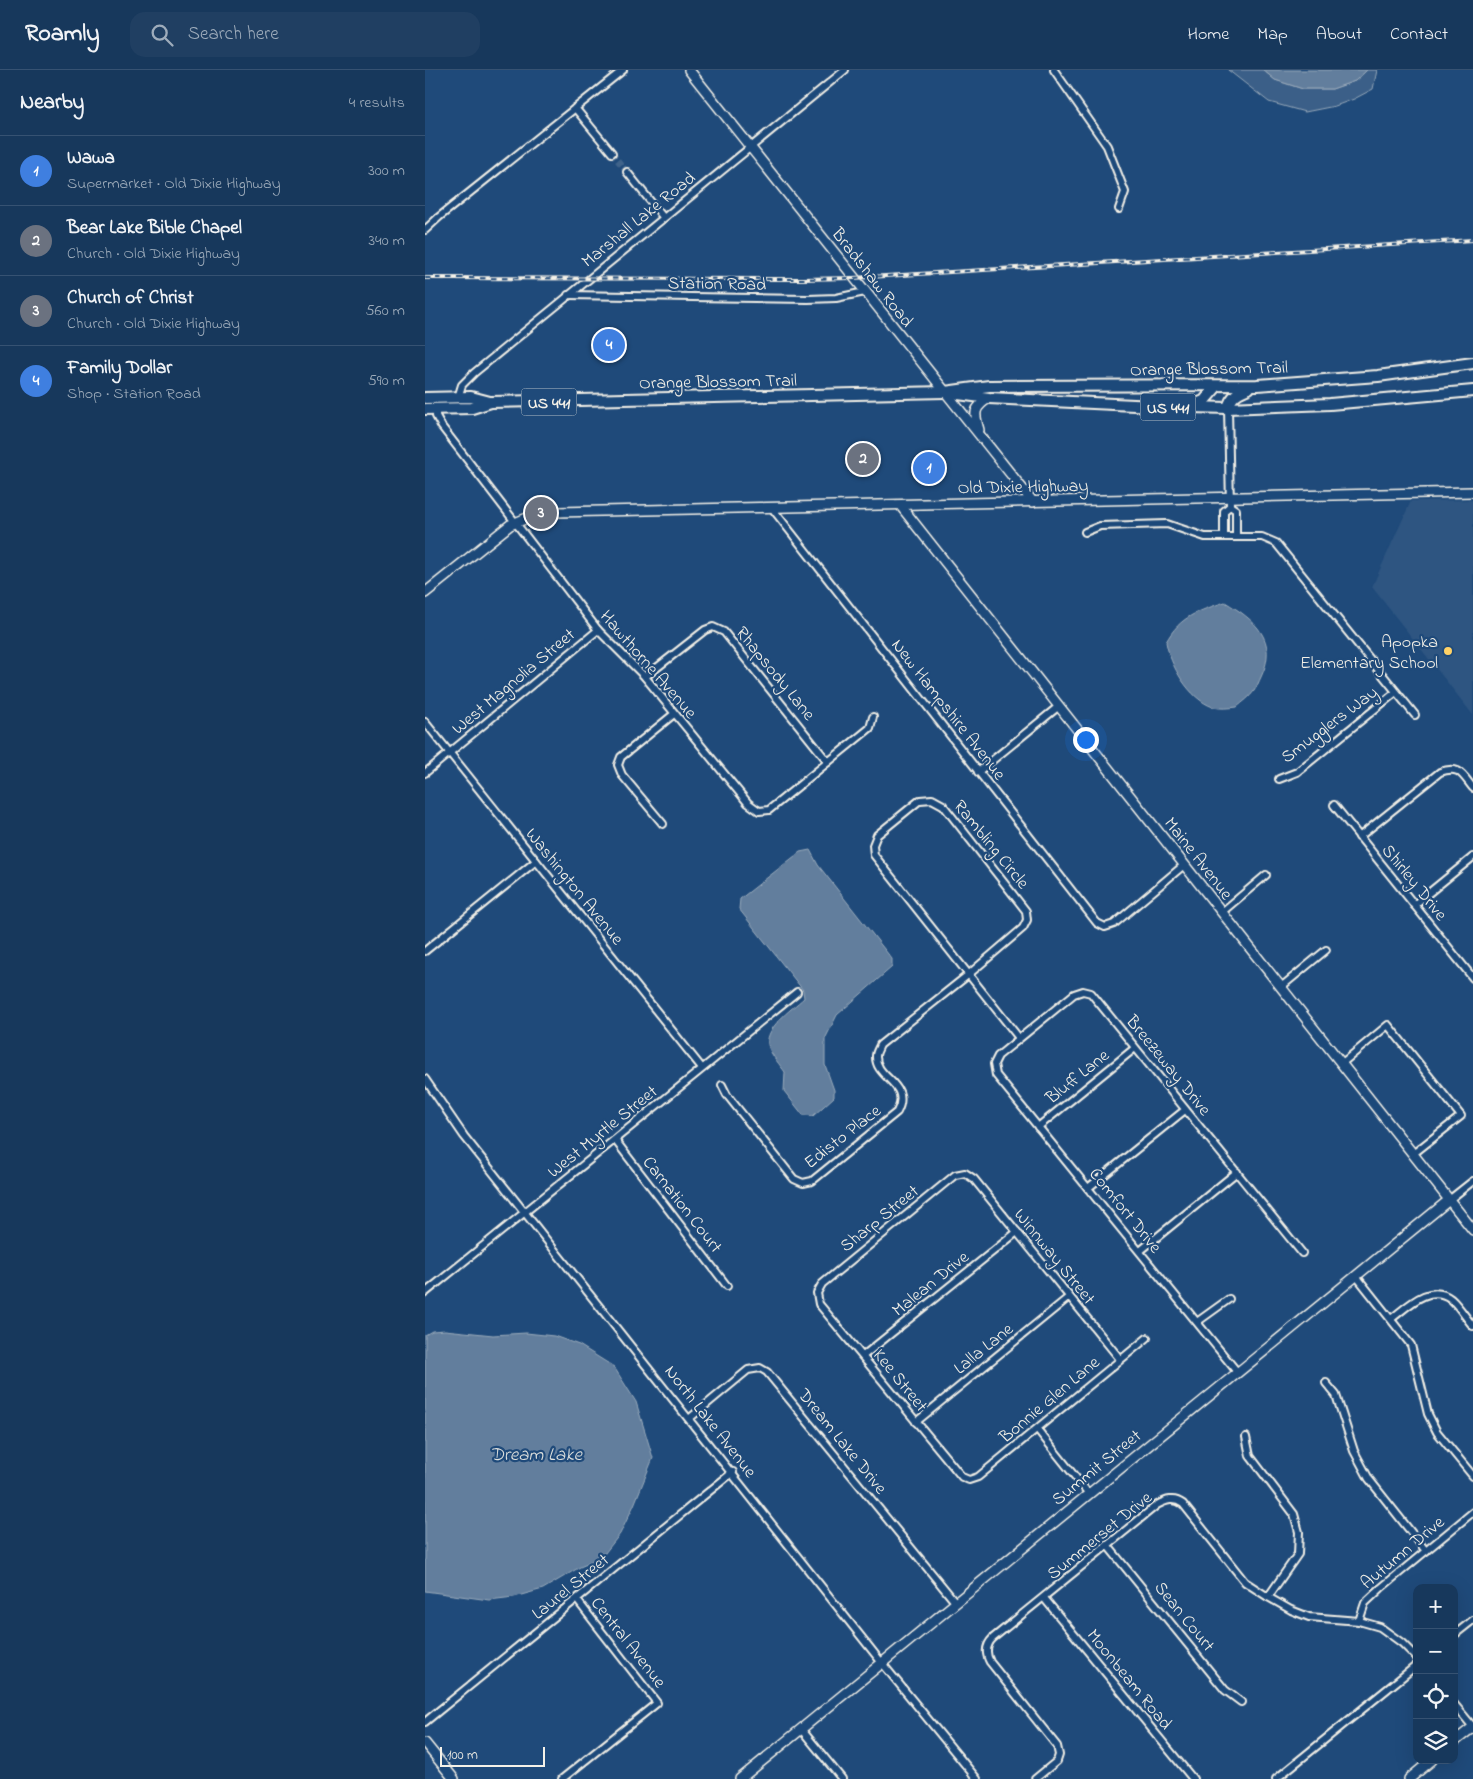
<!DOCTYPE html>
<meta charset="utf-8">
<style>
:root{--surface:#17385c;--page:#203f62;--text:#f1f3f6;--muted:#9eacbb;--line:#365272;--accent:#ffd166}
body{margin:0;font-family:"Indie Flower",sans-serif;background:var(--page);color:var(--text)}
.controls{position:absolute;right:15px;bottom:15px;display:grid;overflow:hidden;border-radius:10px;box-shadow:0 5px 20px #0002}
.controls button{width:45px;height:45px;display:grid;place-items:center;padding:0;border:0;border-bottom:1px solid var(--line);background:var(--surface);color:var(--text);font:25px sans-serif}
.scale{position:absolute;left:15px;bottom:12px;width:105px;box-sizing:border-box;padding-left:5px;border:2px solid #f4f1e8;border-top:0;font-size:14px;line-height:18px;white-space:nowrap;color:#f4f1e8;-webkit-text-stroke:4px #1f4a7a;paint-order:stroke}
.you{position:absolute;left:660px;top:669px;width:18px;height:18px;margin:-12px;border:4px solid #fff;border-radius:50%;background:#1a73e8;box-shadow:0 0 0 8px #1a73e833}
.badge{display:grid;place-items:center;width:32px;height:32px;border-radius:50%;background:var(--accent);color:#fff;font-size:16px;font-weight:700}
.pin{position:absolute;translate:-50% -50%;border:2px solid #fff;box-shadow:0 1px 5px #0006}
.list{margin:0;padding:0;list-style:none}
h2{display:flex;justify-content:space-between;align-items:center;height:65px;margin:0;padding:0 20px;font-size:21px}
h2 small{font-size:16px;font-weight:400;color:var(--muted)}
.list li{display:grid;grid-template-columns:32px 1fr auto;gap:15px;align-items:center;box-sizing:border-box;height:70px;padding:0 20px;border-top:1px solid var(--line)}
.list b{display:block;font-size:19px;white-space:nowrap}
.list p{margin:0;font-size:16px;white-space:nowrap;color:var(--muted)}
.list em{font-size:16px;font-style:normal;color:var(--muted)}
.icon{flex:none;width:28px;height:28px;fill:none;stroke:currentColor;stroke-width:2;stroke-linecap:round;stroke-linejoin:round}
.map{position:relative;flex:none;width:1048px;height:1709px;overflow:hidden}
header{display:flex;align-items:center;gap:30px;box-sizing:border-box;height:70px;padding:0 25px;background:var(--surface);border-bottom:1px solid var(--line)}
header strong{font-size:24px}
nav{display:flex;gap:28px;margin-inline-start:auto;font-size:18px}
.search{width:350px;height:45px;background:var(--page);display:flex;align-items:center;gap:12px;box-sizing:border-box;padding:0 18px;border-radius:15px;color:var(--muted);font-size:19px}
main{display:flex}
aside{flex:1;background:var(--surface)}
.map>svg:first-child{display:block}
.built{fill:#2d5581}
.green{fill:#3a5f88;stroke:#97a8b8}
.water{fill:#627e9d;stroke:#9cacbb}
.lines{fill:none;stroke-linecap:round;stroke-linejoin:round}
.street-tunnel{stroke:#3f638a;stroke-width:6;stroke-dasharray:6 3;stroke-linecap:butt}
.street-casing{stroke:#f4f1e8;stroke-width:10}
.secondary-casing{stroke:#f4f1e8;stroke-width:12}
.primary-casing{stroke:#f4f1e8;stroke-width:14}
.street{stroke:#1f4a7a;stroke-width:6}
.secondary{stroke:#1f4a7a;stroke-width:9}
.primary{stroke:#1f4a7a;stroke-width:10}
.rail-casing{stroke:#f4f1e8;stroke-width:4}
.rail{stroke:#1f4a7a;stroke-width:2;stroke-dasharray:5.5;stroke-linecap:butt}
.poi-dot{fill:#ffd166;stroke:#1f4a7a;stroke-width:2}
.labels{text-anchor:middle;stroke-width:4.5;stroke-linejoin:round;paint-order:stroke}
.shield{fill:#1f4a7a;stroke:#b4bfc7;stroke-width:1}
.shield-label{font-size:16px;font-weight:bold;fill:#f4f1e8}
.street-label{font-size:18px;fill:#f4f1e8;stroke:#1f4a7a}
.poi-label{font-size:18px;fill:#f4f1e8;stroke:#1f4a7a;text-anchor:end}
.water-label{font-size:19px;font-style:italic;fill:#dee0dd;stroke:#1f4a7a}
</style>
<header>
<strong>Roamly</strong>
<div class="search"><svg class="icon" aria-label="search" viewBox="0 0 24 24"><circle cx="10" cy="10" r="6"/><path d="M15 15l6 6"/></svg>Search here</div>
<nav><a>Home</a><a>Map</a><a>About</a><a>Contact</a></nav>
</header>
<main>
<aside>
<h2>Nearby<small>4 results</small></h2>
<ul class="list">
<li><span class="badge" style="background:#3f7fe0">1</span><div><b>Wawa</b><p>Supermarket · Old Dixie Highway</p></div><em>300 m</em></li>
<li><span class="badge" style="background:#6b7280">2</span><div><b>Bear Lake Bible Chapel</b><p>Church · Old Dixie Highway</p></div><em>340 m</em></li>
<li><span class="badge" style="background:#6b7280">3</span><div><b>Church of Christ</b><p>Church · Old Dixie Highway</p></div><em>560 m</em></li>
<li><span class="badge" style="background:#3f7fe0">4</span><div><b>Family Dollar</b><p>Shop · Station Road</p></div><em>590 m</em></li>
</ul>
</aside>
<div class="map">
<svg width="1048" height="1709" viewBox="0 0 1048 1709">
<rect width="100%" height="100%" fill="#1f4a7a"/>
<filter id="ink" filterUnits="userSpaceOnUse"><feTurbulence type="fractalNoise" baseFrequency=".02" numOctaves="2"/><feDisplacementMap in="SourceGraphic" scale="10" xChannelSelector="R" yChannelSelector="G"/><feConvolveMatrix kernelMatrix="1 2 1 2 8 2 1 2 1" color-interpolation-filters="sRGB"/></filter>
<g filter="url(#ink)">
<path class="built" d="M1048 430V645L947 517 986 431Z"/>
<path class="green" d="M803 0H838L850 10 878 19H907L930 11 942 0H952L948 19 929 29 910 36 880 42 844 32Z"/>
<g class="water">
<path d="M838 0H942L930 11 907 19H878L850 10Z"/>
<path d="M800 532C830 550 854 570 836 607 834 611 832 617 829 621 825 627 818 632 812 637 805 638 796 639 788 637 764 629 745 595 741 572 755 546 774 541 800 532Z"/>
<path d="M385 780 393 795 467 889V897L412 945 400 969V995L409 1020V1027L388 1046 378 1045 359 1021 360 1002C355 995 347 986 344 978 336 960 367 939 379 928L378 920 314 839 315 829 375 782Z"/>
<path d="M20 1260 68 1265 101 1263 129 1266 154 1275 189 1297 211 1332 228 1388 209 1435 195 1464 176 1488 155 1497 118 1519 89 1527 64 1530 0 1521V1265L7 1261Z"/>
</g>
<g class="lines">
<path class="street-tunnel" d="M187 83 202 102"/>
<g class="street-casing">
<g id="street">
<path d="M629 0 682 76 700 122 694 139"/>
<path d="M150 38 187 83"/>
<path d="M202 102 238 147"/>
<path d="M0 160 14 147 198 0"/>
<path d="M143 225 383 229 411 228 440 222"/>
<path d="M33 328 37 315 49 303 420 0"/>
<path d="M803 338 805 436"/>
<path d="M11 339V346L17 357 173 560 220 607 323 733 334 741 344 740 445 658 448 647"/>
<path d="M805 436 811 440V467"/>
<path d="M347 438 672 853 680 857 689 854 759 795"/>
<path d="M660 462 675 456 742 454 780 467H837L851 473 990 645"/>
<path d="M799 467V441L805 436"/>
<path d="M220 607 280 560 288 557 299 562 403 692"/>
<path d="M0 652 277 998"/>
<path d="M553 702 634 636"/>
<path d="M0 703 173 560"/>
<path d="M854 709 872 702 971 622"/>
<path d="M909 735 1048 908"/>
<path d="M238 754 197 705 193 695 196 687 249 644"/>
<path d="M934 767 1015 702C1034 695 1037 704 1048 718"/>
<path d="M989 835 1048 787"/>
<path d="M797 842 841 805"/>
<path d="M0 881 111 791"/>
<path d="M856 917 901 880"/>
<path d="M916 994 963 955 1036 1046 988 1084"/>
<path d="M0 1009 39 1066 457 1593 552 1709"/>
<path d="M297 1015 302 1025 369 1109 378 1113 387 1111 472 1042C487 1013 450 1009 451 986 451 982 454 978 455 975L543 905 598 858 602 850 601 841 518 735 507 729 495 730 452 765 448 775 449 785 594 968"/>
<path d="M613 1057 710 978"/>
<path d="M190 1070 302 1216"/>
<path d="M663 1118 760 1040"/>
<path d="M1024 1130 1048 1111"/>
<path d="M715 1181 812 1102"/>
<path d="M932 1207 986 1275 1003 1344 1012 1362 1048 1406"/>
<path d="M0 1223 372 922"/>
<path d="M966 1249C982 1237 1005 1212 1026 1229 1034 1236 1041 1248 1048 1256"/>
<path d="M772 1252 804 1229"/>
<path d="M438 1286 592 1162"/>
<path d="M695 1289 549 1109 540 1103 530 1105 397 1214 392 1223 394 1234 537 1407 544 1410 553 1407 722 1268"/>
<path d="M813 1303 571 1005 569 994 573 986 649 924 658 921 666 923 877 1183"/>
<path d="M901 1313 911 1325 929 1381 944 1409 1001 1481"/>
<path d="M265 1348 323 1300 335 1298 342 1302 531 1533"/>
<path d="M491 1352 644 1227"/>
<path d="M612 1359 664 1424"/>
<path d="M821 1367 825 1386 869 1444 874 1462 873 1484 843 1527"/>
<path d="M683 1476 800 1620 816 1632"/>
<path d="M619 1528 768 1709"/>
<path d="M934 1551 940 1533 956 1518 1048 1442"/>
<path d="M1029 1565 1048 1550"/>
<path d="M1029 1634 1048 1657"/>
<path d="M0 1652 308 1402"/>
<path d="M376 1659 417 1709"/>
<path d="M137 1709 232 1633 152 1530"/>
<path d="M610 1709 632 1691 634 1685 632 1676 565 1592C560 1583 561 1575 568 1568L732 1435C741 1430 749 1427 758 1434L820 1512 843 1527 866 1540 884 1547 934 1551 955 1557 977 1573 992 1588"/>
<path d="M851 1709 992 1595"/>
</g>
</g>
<g class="secondary-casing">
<g id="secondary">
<path d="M264 0 608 432"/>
<path d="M554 360C549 343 548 338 564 328"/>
<path d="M475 435 1048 1160"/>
<path d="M0 523 85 455 107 446 132 442 1048 422"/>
<path d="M1029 1672 1048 1657"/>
<path d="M0 1673 29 1709"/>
<path d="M315 1709 1024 1130"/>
<path d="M984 1709 1007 1690"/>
</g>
</g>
<g class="primary-casing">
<g id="primary">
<path d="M533 324 564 328 730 336 803 338 905 334 1048 321"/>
<path d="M0 328 46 327 65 332"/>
<path d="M769 335 779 331 792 316"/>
<path d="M803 338C806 326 813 322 824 318"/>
<path d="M0 339 47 338 66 332 520 322 564 316 832 315 953 306 1048 293"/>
</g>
</g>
<use href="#street" class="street"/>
<use href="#secondary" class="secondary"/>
<use href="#primary" class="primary"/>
<g class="rail-casing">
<path id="rail" d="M0 208 378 209 428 208 1048 170"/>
</g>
<use href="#rail" class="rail"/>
</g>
</g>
<circle class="poi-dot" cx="1023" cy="581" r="5"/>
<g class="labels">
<g class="shield">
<rect x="96.5" y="318.5" width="55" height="27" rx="4"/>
<rect x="715.5" y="323.5" width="55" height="27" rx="4"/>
</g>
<g class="shield-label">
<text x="124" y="338">US 441</text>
<text x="743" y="343">US 441</text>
</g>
<g class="street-label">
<text transform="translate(213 149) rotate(-39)" y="6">Marshall Lake Road</text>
<text transform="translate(448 207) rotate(52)" y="6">Bradshaw Road</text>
<text transform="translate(292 213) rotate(1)" y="6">Station Road</text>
<text transform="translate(784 298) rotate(-1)" y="6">Orange Blossom Trail</text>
<text transform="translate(293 311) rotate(-1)" y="6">Orange Blossom Trail</text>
<text transform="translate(598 416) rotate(-1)" y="6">Old Dixie Highway</text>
<text transform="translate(224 594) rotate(49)" y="6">Hawthorne Avenue</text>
<text transform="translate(351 603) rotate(51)" y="6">Rhapsody Lane</text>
<text transform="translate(88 611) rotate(-40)" y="6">West Magnolia Street</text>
<text transform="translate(524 639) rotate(52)" y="6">New Hampshire Avenue</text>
<text transform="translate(904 654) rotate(-37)" y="6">Smugglers Way</text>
<text transform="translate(567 774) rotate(51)" y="6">Rambling Circle</text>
<text transform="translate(774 788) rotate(52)" y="6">Maine Avenue</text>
<text transform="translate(990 812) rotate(51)" y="6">Shirley Drive</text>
<text transform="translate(150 816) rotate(51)" y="6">Washington Avenue</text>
<text transform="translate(744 995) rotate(51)" y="6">Breezeway Drive</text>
<text transform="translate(652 1006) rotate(-39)" y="6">Bluff Lane</text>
<text transform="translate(177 1061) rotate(-39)" y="6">West Myrtle Street</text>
<text transform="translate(417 1066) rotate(-38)" y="6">Edisto Place</text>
<text transform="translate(258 1134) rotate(52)" y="6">Carnation Court</text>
<text transform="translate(701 1140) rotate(51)" y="6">Comfort Drive</text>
<text transform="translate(454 1148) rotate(-39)" y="6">Sharp Street</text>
<text transform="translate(630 1186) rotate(51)" y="6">Winnway Street</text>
<text transform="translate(505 1213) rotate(-39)" y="6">Malean Drive</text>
<text transform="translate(558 1278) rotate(-39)" y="6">Lalla Lane</text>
<text transform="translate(476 1310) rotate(51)" y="6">Kee Street</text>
<text transform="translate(624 1329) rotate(-40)" y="6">Bonnie Glen Lane</text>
<text transform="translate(286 1351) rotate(52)" y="6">North Lake Avenue</text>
<text transform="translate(418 1371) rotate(51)" y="6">Dream Lake Drive</text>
<text transform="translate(671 1397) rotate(-39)" y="6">Summit Street</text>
<text transform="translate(674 1465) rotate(-39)" y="6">Summerset Drive</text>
<text transform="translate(977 1482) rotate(-40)" y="6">Autumn Drive</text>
<text transform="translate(145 1516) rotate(-39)" y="6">Laurel Street</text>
<text transform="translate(760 1546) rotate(51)" y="6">Sean Court</text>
<text transform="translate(204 1572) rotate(52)" y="6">Central Avenue</text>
<text transform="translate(705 1609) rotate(51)" y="6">Moonbeam Road</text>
</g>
<g class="poi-label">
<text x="1013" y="577">Apopka<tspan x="1013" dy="21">Elementary School</tspan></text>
</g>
<g class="water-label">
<text x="111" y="1390">Dream Lake</text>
</g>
</g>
</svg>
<div class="controls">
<button>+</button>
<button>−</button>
<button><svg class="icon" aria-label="locate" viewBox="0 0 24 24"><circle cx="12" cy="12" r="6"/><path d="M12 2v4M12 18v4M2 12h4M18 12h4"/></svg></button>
<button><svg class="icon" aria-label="layers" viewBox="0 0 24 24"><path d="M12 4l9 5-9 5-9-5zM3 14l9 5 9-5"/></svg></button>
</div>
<div class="scale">100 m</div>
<div class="you"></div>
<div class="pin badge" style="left:504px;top:398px;background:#3f7fe0">1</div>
<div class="pin badge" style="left:438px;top:389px;background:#6b7280">2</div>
<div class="pin badge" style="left:116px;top:443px;background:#6b7280">3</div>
<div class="pin badge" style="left:184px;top:275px;background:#3f7fe0">4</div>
</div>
</main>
